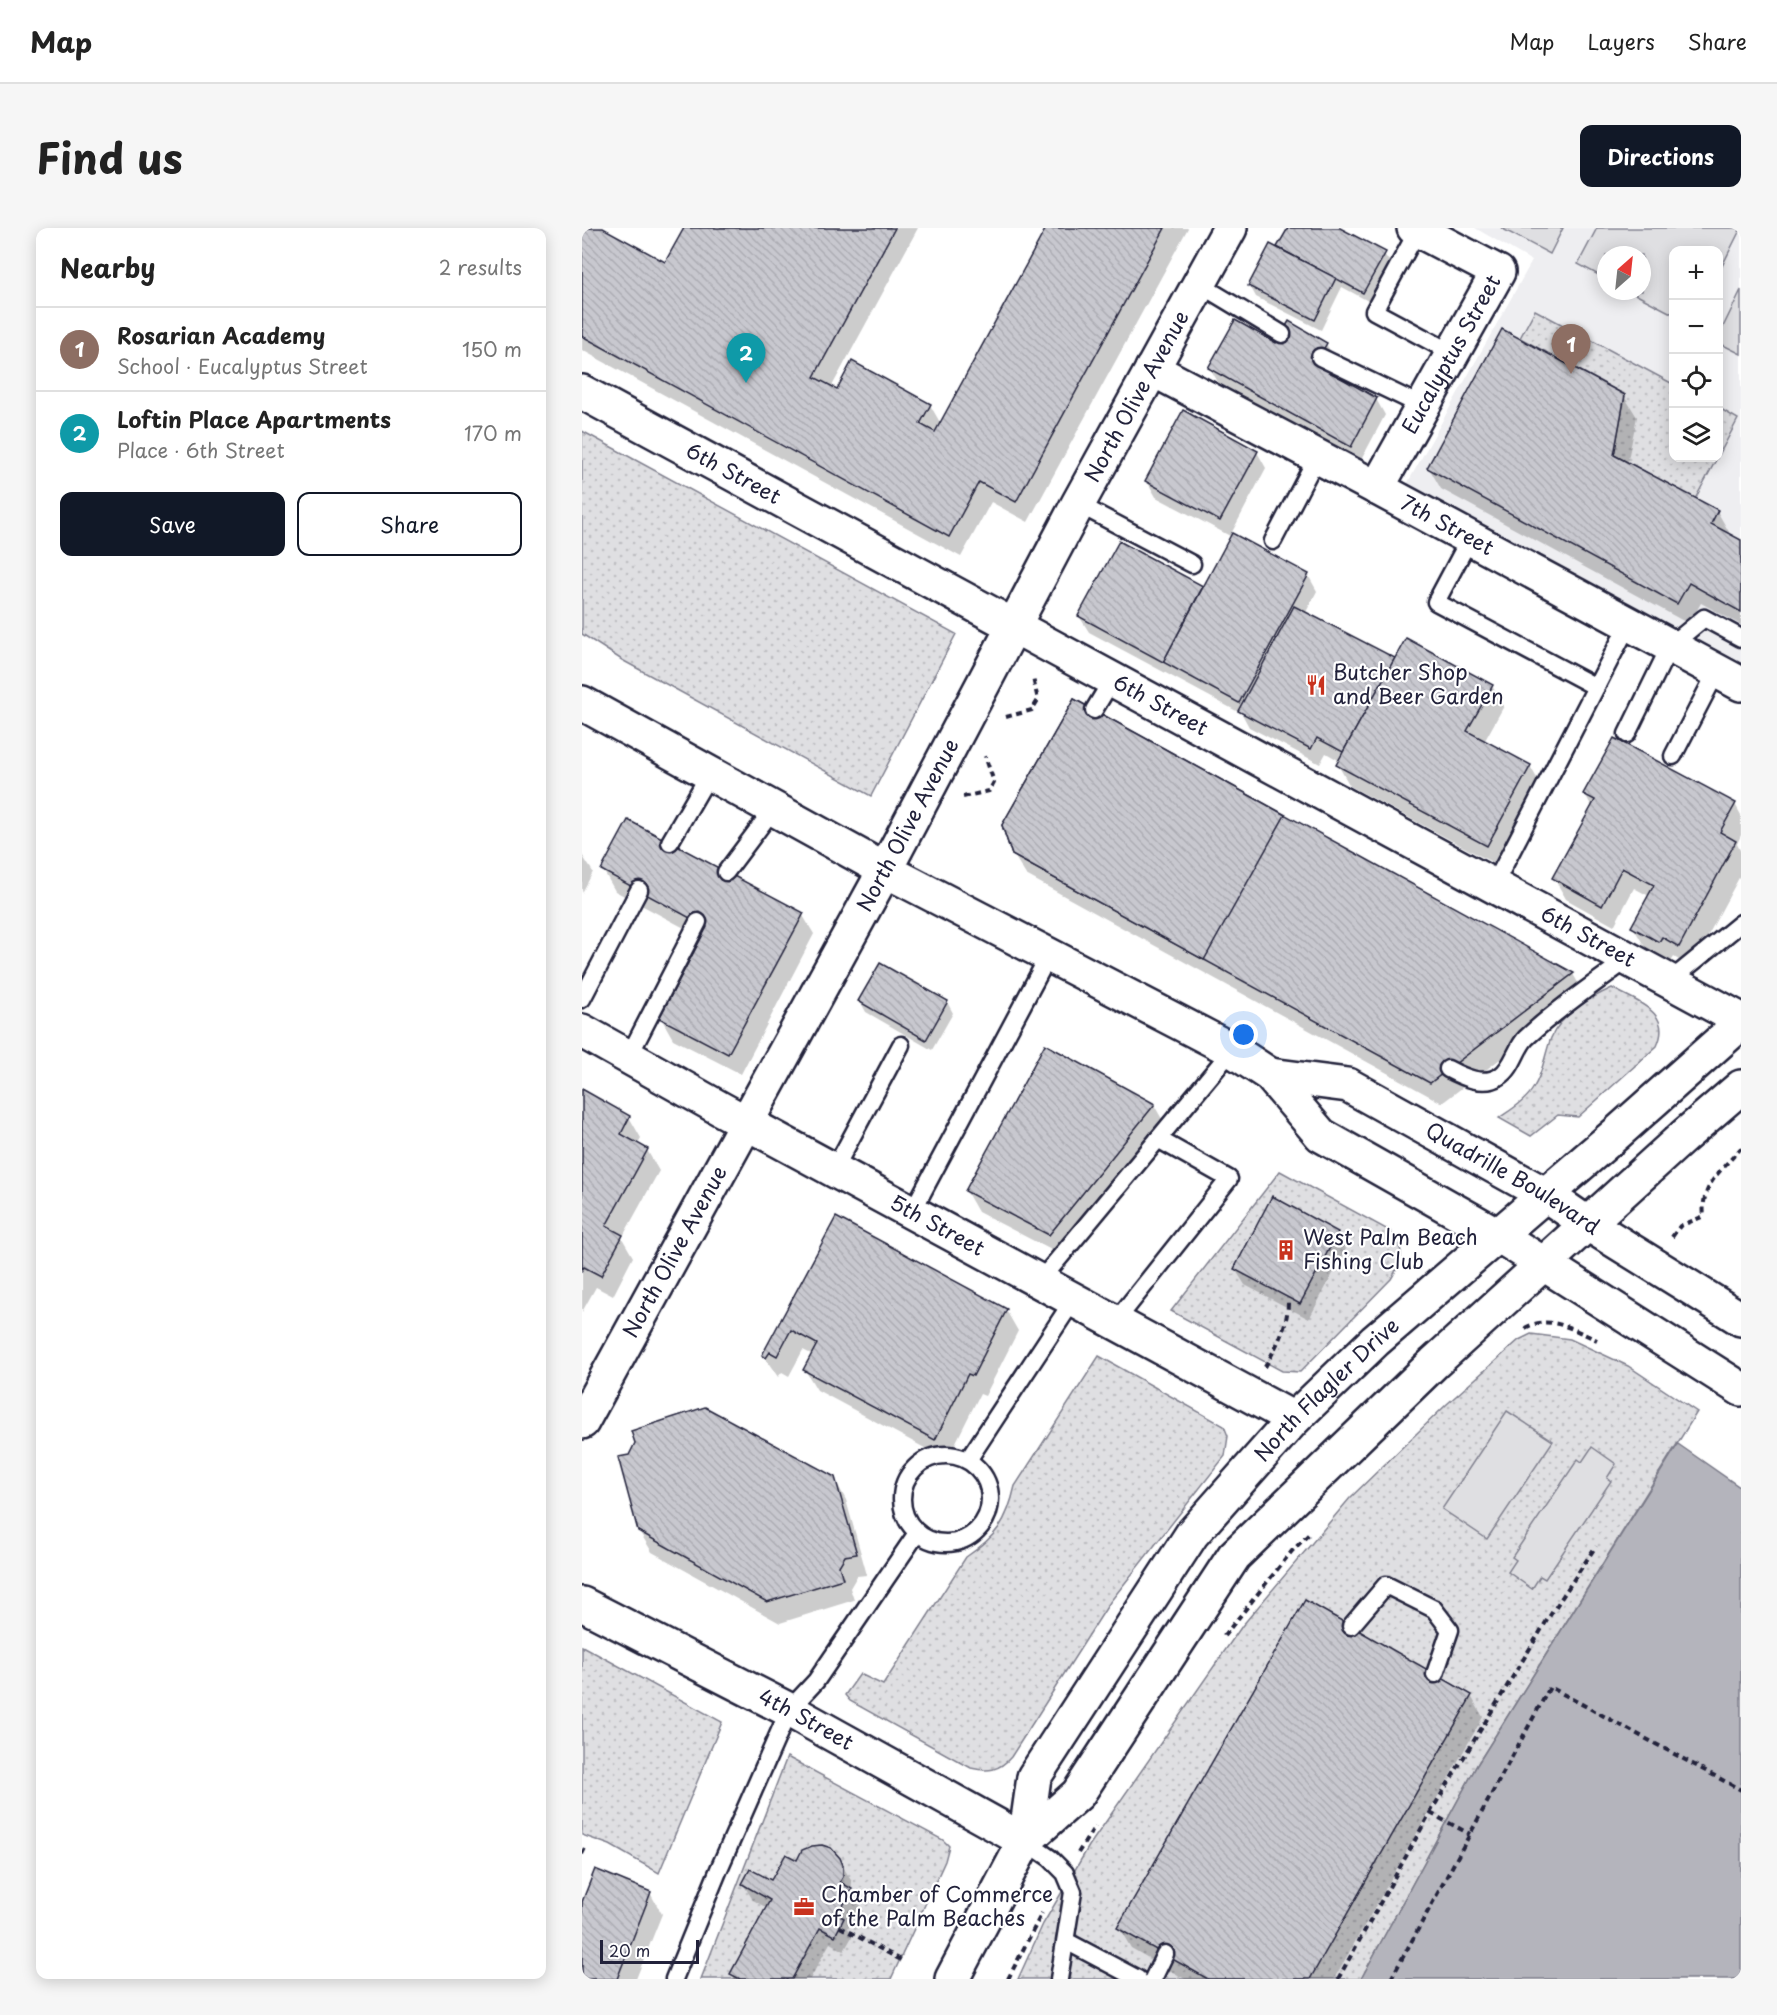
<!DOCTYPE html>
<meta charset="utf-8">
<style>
:root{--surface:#fff;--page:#f6f6f6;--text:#222;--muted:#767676;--line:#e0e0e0;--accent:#111827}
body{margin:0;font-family:"Playpen Sans",sans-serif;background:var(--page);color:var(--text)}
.controls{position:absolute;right:18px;top:18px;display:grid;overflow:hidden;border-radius:12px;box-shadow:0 3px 15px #0003}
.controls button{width:54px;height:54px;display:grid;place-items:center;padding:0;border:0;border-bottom:2px solid var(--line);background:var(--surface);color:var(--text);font:30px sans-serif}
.compass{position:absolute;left:1015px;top:18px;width:54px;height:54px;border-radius:50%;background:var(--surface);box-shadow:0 3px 15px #0003;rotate:27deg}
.scale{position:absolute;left:18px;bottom:15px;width:99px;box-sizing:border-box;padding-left:6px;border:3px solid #22223b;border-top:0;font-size:16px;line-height:21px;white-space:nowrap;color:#22223b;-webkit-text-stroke:4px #fff;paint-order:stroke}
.you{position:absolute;left:662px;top:807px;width:21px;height:21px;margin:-15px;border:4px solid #fff;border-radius:50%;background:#1a73e8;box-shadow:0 0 0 9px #1a73e833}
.badge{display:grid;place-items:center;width:39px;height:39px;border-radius:50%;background:var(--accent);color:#fff;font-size:20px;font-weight:700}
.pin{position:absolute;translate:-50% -50px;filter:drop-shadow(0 2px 3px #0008)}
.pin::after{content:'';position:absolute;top:32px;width:21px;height:18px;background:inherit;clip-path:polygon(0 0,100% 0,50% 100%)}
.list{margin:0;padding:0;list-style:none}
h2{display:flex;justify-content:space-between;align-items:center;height:78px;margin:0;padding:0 24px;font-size:26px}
h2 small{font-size:20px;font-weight:400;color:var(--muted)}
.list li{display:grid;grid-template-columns:39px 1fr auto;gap:18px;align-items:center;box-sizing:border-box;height:84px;padding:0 24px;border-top:2px solid var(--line)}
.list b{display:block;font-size:22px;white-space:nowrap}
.list p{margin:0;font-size:20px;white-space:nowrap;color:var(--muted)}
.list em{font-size:20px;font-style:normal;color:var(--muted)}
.actions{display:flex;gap:12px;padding:18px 24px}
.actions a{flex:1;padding:14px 0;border:2px solid var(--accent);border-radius:12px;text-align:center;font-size:21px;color:var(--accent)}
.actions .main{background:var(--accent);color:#fff}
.icon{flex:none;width:33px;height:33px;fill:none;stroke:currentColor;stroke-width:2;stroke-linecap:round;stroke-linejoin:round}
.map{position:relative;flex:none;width:1159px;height:1751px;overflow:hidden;border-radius:12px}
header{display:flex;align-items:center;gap:36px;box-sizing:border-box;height:84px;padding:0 30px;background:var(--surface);border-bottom:2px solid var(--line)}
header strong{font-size:28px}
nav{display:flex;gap:33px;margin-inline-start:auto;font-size:21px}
.intro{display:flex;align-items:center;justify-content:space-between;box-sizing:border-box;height:144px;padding:0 36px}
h1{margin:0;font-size:42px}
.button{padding:15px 27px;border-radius:12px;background:var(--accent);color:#fff;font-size:21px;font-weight:700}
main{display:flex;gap:36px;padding:0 36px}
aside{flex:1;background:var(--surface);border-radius:12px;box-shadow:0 3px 15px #0003}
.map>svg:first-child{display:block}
.built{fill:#eeeef1;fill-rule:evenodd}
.grass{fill:url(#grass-dots);stroke:#80808e;stroke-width:1.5}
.garden{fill:#dfdfe2;stroke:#80808e;stroke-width:1.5}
.water{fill:#b4b4bc;stroke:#7a7a88;stroke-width:1.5}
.shadow{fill:#0003}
.building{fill:url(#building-back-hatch);stroke:#22223b;stroke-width:1.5}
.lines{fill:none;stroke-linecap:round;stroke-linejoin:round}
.service-casing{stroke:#22223b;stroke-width:21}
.minor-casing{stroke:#22223b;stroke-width:38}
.tertiary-casing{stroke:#22223b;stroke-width:38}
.primary-casing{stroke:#22223b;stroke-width:38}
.path{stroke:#22223b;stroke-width:4;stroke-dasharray:6 4.5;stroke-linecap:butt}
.service{stroke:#fff;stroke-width:16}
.minor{stroke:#fff;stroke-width:33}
.tertiary{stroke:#fff;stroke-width:33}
.primary{stroke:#fff;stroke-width:33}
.labels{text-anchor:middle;stroke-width:4.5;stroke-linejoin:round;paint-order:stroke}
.street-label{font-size:21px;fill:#22223b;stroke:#fff}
.poi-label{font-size:21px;fill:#22223b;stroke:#fff;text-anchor:start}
</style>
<header>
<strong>Map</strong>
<nav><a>Map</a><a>Layers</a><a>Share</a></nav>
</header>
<div class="intro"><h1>Find us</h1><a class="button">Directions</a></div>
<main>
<aside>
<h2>Nearby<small>2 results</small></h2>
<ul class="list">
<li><span class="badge" style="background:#8d6e63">1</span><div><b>Rosarian Academy</b><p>School · Eucalyptus Street</p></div><em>150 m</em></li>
<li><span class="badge" style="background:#0f9aa8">2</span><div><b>Loftin Place Apartments</b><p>Place · 6th Street</p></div><em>170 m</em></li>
</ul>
<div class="actions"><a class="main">Save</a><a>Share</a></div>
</aside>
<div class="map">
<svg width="1159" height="1751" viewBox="0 0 1159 1751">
<defs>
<pattern id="grass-dots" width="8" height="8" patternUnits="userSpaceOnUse" patternTransform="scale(1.5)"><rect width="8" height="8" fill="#dfdfe2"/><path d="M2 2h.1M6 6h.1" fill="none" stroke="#bfbfc3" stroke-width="1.8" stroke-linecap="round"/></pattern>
<pattern id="building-back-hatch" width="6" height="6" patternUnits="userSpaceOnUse" patternTransform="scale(1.5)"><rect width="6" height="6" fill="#c8c8cf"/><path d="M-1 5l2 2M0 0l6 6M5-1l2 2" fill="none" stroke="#acacb3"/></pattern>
</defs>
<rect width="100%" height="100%" fill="#fff"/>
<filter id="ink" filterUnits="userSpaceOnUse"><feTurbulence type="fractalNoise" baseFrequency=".0167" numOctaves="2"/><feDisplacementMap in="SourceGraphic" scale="12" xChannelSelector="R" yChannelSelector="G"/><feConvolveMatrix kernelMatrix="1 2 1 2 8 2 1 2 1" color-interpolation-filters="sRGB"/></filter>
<g filter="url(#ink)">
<path class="built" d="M893 0H1159V434L825 256 950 33ZM1092 22H1136V230H1092ZM1024 27H1060V63H1024Z"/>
<g class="grass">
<path d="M953 82 1091 156 1092 230H1135L1113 271 1032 227 1043 167 938 110Z"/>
<path d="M1137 180 1156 191 1137 227Z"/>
<path d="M0 203 374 406 289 568 40 432 0 406Z"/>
<path d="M1030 760C1055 774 1091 784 1075 818L996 889 976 887 949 908 917 890C930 881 944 873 952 859 961 845 963 825 969 810 979 786 1008 770 1030 760Z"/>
<path d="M698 943 808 1003C824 1025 822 1029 809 1051L718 1144 700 1143 589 1083Z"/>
<path d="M949 1106 988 1111 1046 1138 1115 1184 895 1537 779 1751H436L461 1696 507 1618 660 1398 768 1270 865 1176 937 1112Z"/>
<path d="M517 1128 642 1198 646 1208 643 1228 528 1374 429 1529C417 1543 406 1544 389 1540L268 1473 263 1467 278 1446 301 1457 384 1329C414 1309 425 1294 433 1258Z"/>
<path d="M0 1418 140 1494 77 1645 28 1617 0 1607Z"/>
<path d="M205 1529 361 1612 367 1618 363 1633 309 1751H119Z"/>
</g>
<g class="garden">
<path d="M919 0H981L968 26Z"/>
<path d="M1015 0H1159L1137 44 1136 22H1092L1091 86 1047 63H1060V27H1024V51L996 36Z"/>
<path d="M1159 62V126L1137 115 1136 109Z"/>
<path d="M925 1183 971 1213 905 1311 860 1281Z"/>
<path d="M1010 1219 1034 1236 1025 1250 1029 1253 963 1351 958 1348 950 1361 926 1344 934 1332 930 1329 996 1231 1000 1234Z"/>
</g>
<path class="water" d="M1096 1216 1159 1260V1751H779L895 1537Z"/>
<g class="shadow">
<path d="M0 0H18L84 36 103 0H336L249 160 256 163 348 177 359 196 465 0H606L446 294 409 274 379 329 0 122Z"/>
<path d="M707 0H755L802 26 809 36 788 74 760 59 739 102 674 69 668 58 695 21Z"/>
<path d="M744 116 754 132 746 145 794 171 803 187 778 234 637 156 628 140 695 117Z"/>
<path d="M1042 168 1055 189 1045 236 1135 283 1147 304 1146 307 1159 314V397L1119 375 1107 396 859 261 847 240Z"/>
<path d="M675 224 684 240 649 306 726 347 735 363 723 386 814 432 910 458 922 478 902 514 948 538 960 559 917 638 768 558 756 537 758 533 744 525 738 536 667 499 660 486 507 404 497 388 537 315 622 360 650 309 574 269 565 253Z"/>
<path d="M493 473 991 746 1003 767 860 875 444 647 431 626Z"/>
<path d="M1003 566 1153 576 1159 587V607L1155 616 1159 624V646L1109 739 1092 729 1089 734 1063 719 1051 699 1067 668 1052 660 1032 698 984 671 972 650 1010 579Z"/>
<path d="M0 627 11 644 0 665Z"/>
<path d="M21 642 220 686 232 706 159 846 91 811 79 790 121 710 33 663Z"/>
<path d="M278 773 365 774 371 785 350 822 284 784Z"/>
<path d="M463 818 572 877 584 898 479 1027 396 984 384 963Z"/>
<path d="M0 863 47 889 59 910 55 917 65 922 77 943 40 1010 51 1029 31 1068 14 1059 0 1084Z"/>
<path d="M254 991 424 1082 436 1103 403 1168 398 1166 365 1232 235 1162 223 1142 231 1127 221 1122 207 1148 200 1144 196 1149 181 1127Z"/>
<path d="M755 1005 764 1021 727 1091 663 1057 653 1041Z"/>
<path d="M252 1250 264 1272 285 1347 275 1348 268 1360 272 1372 198 1395 70 1324 57 1303Z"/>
<path d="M723 1374 889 1468 901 1489 752 1751H603L549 1720 537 1700Z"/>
<path d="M253 1625 270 1654 269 1663 278 1678 266 1700 271 1707 262 1723 248 1715 228 1751H153L150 1746 185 1680 171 1672 161 1656 190 1654 216 1634Z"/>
<path d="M68 1665 80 1686 54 1751H0V1678Z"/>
</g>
<g class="building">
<path d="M0 0H21L83 34 102 0H313L232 149 255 161 270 133 349 176 338 196 353 204 464 0H583L434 274 397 254 367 309 0 108Z"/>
<path d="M706 0H758L804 24 781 65 695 19Z"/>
<path d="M688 16 754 50 733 92 666 58Z"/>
<path d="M653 92 694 115 707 93 745 115 733 136 795 170 769 219 626 140Z"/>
<path d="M920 101 1043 167 1032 227 1136 282 1129 296 1159 312V384L1107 355 1095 376 845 240Z"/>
<path d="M601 182 676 223 638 293 563 253Z"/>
<path d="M650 305 727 346 657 475 581 434Z"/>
<path d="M537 313 621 358 581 434 496 388Z"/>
<path d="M712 378 813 430 761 524 735 510 729 521 656 483Z"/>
<path d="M824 410 911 457 885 503 949 537 905 618 754 537Z"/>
<path d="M492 471 775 626 992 745 848 855 430 627 420 597Z"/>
<path d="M492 471 703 587 622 732 430 627 420 597Z"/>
<path d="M1032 510 1154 575 1138 604 1154 613 1097 719 1080 709 1077 714 1049 699 1072 657 1040 640 1020 678 970 650 1013 572 1001 566Z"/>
<path d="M46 592 222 685 146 826 77 790 125 699 19 642Z"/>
<path d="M298 735 366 773 344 812 276 773Z"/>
<path d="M463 816 573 876 467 1007 383 963Z"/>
<path d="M0 861 48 888 39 906 66 921 24 998 41 1007 19 1048 2 1039 0 1042Z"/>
<path d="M690 968 756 1004 718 1076 652 1041Z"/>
<path d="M254 989 425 1081 391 1148 386 1146 353 1212 221 1142 235 1116 209 1102 195 1128 188 1124 184 1130 180 1127Z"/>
<path d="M123 1179 253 1249 275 1326 263 1328 257 1338 261 1351 185 1374 56 1303 36 1229 47 1227 53 1215 49 1203Z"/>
<path d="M723 1372 890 1467 728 1751H626L535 1700Z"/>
<path d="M240 1617 249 1620 258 1630 261 1637V1649L258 1654 270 1661 256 1687 262 1690 253 1708 238 1700 210 1751H158L148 1746 188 1672 160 1656 168 1641 189 1652 204 1626 215 1632 220 1622 230 1618Z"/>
<path d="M13 1641 69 1664 35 1751H0V1674Z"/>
</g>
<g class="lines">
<g class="service-casing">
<g id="service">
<path d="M836 2 792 83 870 125"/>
<path d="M617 56 700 106"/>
<path d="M738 129 840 178"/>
<path d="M496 276 610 336"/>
<path d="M888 310 854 374 1014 459"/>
<path d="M691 313 735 229"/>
<path d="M512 482 530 452"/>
<path d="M1045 506 1088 418 1122 390 1159 410"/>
<path d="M1091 528 1135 443"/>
<path d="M88 614 128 545"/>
<path d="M144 644 192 580"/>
<path d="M911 659 1047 395"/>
<path d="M1088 753 1159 695"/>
<path d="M0 771 57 662"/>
<path d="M47 828 116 694"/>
<path d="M866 841C881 849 902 859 918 848 931 840 934 820 944 810 975 781 1012 756 1046 731"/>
<path d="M252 942 319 817"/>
<path d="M330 984 467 727"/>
<path d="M458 1053 650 822"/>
<path d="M533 1094 647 951 576 911"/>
<circle cx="364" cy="1271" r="44"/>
<path d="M386 1232 492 1071"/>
<path d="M769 1398 804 1357 852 1381 868 1402 853 1446"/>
<path d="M443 1613 468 1630 483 1645 491 1664 477 1751"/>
<path d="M484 1713 556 1751"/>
<path d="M92 1751 137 1641 207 1482 234 1453 335 1305"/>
<path d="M571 1751 583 1726"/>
</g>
</g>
<g class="minor-casing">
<g id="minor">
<path id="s1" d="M570 141 795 260 1159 456"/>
<path id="s2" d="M0 164 1159 792"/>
<path id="s3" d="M795 260 916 44 832 0"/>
<path id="s4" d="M0 803 139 881 712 1191"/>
<path id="s5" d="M0 1376 207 1482 443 1613"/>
</g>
</g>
<g class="tertiary-casing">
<g id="tertiary">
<path id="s6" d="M0 1194 303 642 496 276 648 0"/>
<path id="s7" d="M443 1613 452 1549 610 1306 712 1191 793 1113 1034 906 1159 795"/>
<path d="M370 1751 443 1613 496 1566 652 1328 852 1135 1101 909 1159 859"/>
</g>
</g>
<g class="primary-casing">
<g id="primary">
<path d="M0 475 303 642 650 822 688 847 739 907 916 1007 1159 1161"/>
<path id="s8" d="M688 847 766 857 964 967 1006 996 1159 1091"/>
</g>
</g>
<g class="path">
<path d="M424 489 450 482 456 472 451 450"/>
<path d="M381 569 407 563 412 554 403 528"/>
<path d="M1090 1009 1098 998 1122 988C1118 957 1140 942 1159 920"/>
<path d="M943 1100C968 1086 992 1102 1015 1112"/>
<path d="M683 1139C695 1117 707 1096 706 1070"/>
<path d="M642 1408 710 1323 727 1306"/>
<path d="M848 1585 888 1606"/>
<path d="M496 1625 513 1598"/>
<path d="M0 1626 4 1618"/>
<path d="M258 1699 321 1733"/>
<path d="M426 1751 460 1685"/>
<path d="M756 1751 848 1585 967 1389 1014 1318"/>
<path d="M809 1751 968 1459 1159 1562"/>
</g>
<use href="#service" class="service"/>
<use href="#minor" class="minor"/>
<use href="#tertiary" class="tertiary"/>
<use href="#primary" class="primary"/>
</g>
</g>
<defs>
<g id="restaurant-bare" transform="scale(1.62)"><path d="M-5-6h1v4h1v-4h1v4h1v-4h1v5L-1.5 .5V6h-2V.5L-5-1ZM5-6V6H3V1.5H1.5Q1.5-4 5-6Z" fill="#c8321e" stroke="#fff" stroke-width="2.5" paint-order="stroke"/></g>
<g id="building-bare" transform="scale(1.62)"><path d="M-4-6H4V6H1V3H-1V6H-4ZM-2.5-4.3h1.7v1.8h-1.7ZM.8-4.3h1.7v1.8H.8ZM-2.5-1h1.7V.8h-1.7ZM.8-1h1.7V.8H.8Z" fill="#c8321e" stroke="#fff" stroke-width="2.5" paint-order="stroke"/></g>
<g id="office-bare" transform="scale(1.62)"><path d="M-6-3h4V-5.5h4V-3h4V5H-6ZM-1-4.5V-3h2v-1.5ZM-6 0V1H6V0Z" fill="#c8321e" stroke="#fff" stroke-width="2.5" paint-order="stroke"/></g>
</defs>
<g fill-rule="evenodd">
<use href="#restaurant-bare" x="734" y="457"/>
<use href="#building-bare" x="704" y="1022"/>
<use href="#office-bare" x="222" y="1679"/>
</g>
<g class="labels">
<g class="street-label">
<text dy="7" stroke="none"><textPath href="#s3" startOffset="153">Eucalyptus Street</textPath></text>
<text dy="7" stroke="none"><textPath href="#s6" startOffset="1166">North Olive Avenue</textPath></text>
<text dy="7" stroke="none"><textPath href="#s2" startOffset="172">6th Street</textPath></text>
<text dy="7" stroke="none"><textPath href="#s1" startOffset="334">7th Street</textPath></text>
<text dy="7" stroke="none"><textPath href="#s2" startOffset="658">6th Street</textPath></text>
<text dy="7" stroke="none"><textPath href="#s6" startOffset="680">North Olive Avenue</textPath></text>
<text dy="7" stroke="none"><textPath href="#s2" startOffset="1144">6th Street</textPath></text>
<text dy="7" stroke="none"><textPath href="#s8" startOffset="268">Quadrille Boulevard</textPath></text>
<text dy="7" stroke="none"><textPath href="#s4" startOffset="405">5th Street</textPath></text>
<text dy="7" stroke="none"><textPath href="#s6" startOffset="194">North Olive Avenue</textPath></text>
<text dy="7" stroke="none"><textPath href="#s7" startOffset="552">North Flagler Drive</textPath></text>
<text dy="7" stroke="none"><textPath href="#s5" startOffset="252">4th Street</textPath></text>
</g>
<g class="poi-label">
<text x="751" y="452">Butcher Shop<tspan x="751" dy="24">and Beer Garden</tspan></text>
<text x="721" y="1017">West Palm Beach<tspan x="721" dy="24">Fishing Club</tspan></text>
<text x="239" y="1674">Chamber of Commerce<tspan x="239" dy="24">of the Palm Beaches</tspan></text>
</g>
</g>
</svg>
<div class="controls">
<button>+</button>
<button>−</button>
<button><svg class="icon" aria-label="locate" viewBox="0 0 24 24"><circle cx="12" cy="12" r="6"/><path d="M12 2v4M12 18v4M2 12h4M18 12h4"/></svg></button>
<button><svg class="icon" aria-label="layers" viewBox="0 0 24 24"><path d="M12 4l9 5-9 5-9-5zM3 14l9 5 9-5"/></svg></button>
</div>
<svg class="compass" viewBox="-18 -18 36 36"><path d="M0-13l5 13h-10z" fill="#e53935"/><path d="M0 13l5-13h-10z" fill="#767676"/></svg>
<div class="scale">20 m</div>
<div class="you"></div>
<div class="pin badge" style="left:989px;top:146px;background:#8d6e63">1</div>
<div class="pin badge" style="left:164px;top:155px;background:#0f9aa8">2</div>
</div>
</main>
